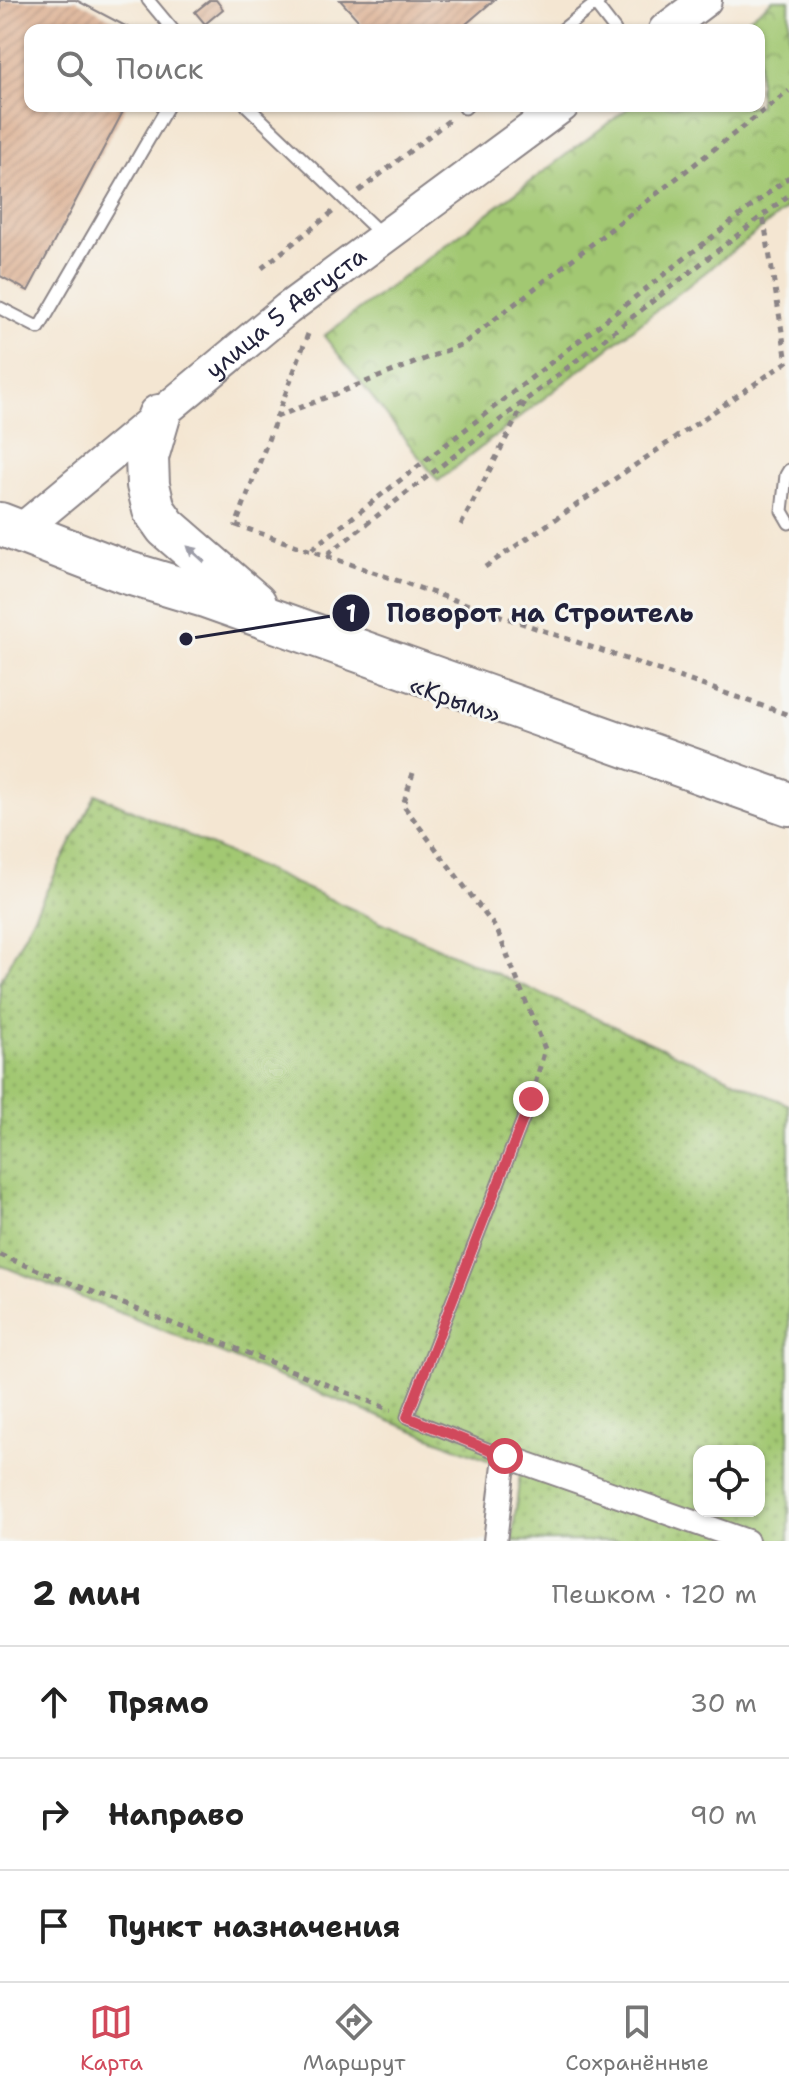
<!DOCTYPE html>
<html lang="ru">
<meta charset="utf-8">
<style>
:root{--surface:#fff;--page:#f6f6f6;--text:#222;--muted:#767676;--line:#e0e0e0;--accent:#d1495b}
body{margin:0;font-family:"Shantell Sans",sans-serif;background:var(--page);color:var(--text)}
.controls{position:absolute;right:24px;bottom:24px;display:grid;overflow:hidden;border-radius:16px;box-shadow:0 2px 6px #0004}
.controls button{width:72px;height:72px;display:grid;place-items:center;padding:0;border:0;border-bottom:2px solid var(--line);background:var(--surface);color:var(--text);font:40px sans-serif}
.stop{position:absolute;width:24px;height:24px;margin:-18px;border:6px solid #d1495b;border-radius:50%;background:#fff}
.stop.end{background:#d1495b;border-color:#fff;box-shadow:0 2px 8px #0008}
.list{margin:0;padding:0;list-style:none}
h2{display:flex;justify-content:space-between;align-items:center;height:104px;margin:0;padding:0 32px;font-size:34px}
h2 small{font-size:26px;font-weight:400;color:var(--muted)}
.list li{display:grid;grid-template-columns:52px 1fr auto;gap:24px;align-items:center;box-sizing:border-box;height:112px;padding:0 32px;border-top:2px solid var(--line)}
.list b{display:block;font-size:30px;white-space:nowrap}
.list em{font-size:26px;font-style:normal;color:var(--muted)}
.icon{flex:none;width:44px;height:44px;fill:none;stroke:currentColor;stroke-width:2;stroke-linecap:round;stroke-linejoin:round}
.map{position:relative;flex:none;width:789px;height:1541px;overflow:hidden}
.search{position:absolute;background:var(--surface);box-shadow:0 2px 6px #0004;left:24px;right:24px;top:24px;height:88px;display:flex;align-items:center;gap:20px;box-sizing:border-box;padding:0 28px;border-radius:16px;color:var(--muted);font-size:30px}
.sheet{height:440px;background:var(--surface)}
nav{display:flex;justify-content:space-around;align-items:center;box-sizing:border-box;height:112px;border-top:2px solid var(--line);background:var(--surface);font-size:22px;color:var(--muted)}
nav a{display:grid;justify-items:center;gap:4px}
nav .on{color:var(--accent)}
.map>svg:first-child{display:block}
.grass{fill:url(#grass-dots);stroke:#627556;stroke-width:2;fill-rule:evenodd}
.park{fill:url(#park-crowns);stroke:#627556;stroke-width:2}
.building{fill:url(#building-hatch)}
.lines{fill:none;stroke-linecap:round;stroke-linejoin:round}
.lane-casing{stroke:#8b8486;stroke-width:15}
.street-casing{stroke:#8b8486;stroke-width:26}
.secondary-casing{stroke:#8b8486;stroke-width:36}
.highway-casing{stroke:#8b8486;stroke-width:46}
.path{stroke:#8b8486;stroke-width:5;stroke-dasharray:6 6;stroke-linecap:butt}
.lane{stroke:#fff;stroke-width:11}
.street{stroke:#fff;stroke-width:22}
.secondary{stroke:#fff;stroke-width:32}
.highway{stroke:#fff;stroke-width:42}
.oneway{fill:#9c9ca7}
.route{stroke:#d1495b;stroke-width:10}
.labels{text-anchor:middle;stroke-width:6;stroke-linejoin:round;paint-order:stroke}
.street-label{font-size:24px;fill:#22223b;stroke:#f6f6f2}
.leader{fill:none;stroke:#22223b;stroke-width:3}
.callout-dot{fill:#22223b;stroke:#f6f6f2;stroke-width:3}
.mark-label{font-size:24px;text-anchor:middle;font-weight:bold;fill:#fff}
.callout-label{font-size:26px;text-anchor:middle;font-weight:bold;fill:#22223b;stroke:#f6f6f2;stroke-width:6;stroke-linejoin:round;paint-order:stroke}
</style>
<div class="map">
<svg width="789" height="1541" viewBox="0 0 789 1541">
<defs>
<pattern id="grass-dots" width="8" height="8" patternUnits="userSpaceOnUse" patternTransform="scale(2)"><rect width="8" height="8" fill="#a2c872"/><path d="M2 2h.1M6 6h.1" fill="none" stroke="#84a25f" stroke-width="1.8" stroke-linecap="round"/></pattern>
<pattern id="park-crowns" width="20" height="18" patternUnits="userSpaceOnUse" patternTransform="scale(2)"><rect width="20" height="18" fill="#a2c872"/><path d="M2 6a3 3 0 1 1 6 0M12 15a3 3 0 1 1 6 0" fill="none" stroke="#84a25f"/></pattern>
<pattern id="building-hatch" width="6" height="6" patternUnits="userSpaceOnUse" patternTransform="scale(2)"><rect width="6" height="6" fill="#dbae90"/><path d="M-1 1l2-2M0 6l6-6M5 7l2-2" fill="none" stroke="#bc957d"/></pattern>
</defs>
<rect width="100%" height="100%" fill="#f6f6f2"/>
<filter id="ink" filterUnits="userSpaceOnUse"><feTurbulence type="fractalNoise" baseFrequency=".0125" numOctaves="2"/><feDisplacementMap in="SourceGraphic" scale="16" xChannelSelector="R" yChannelSelector="G"/><feConvolveMatrix kernelMatrix="1 2 1 2 8 2 1 2 1" color-interpolation-filters="sRGB"/></filter>
<filter id="wash" filterUnits="userSpaceOnUse"><feTurbulence type="fractalNoise" baseFrequency=".006" numOctaves="4" result="noise"/><feDisplacementMap in="SourceGraphic" scale="32" xChannelSelector="R" yChannelSelector="G"/><feGaussianBlur stdDeviation="1.8" result="paint"/><feColorMatrix in="noise" values="0 0 0 0 0 0 0 0 0 0 0 0 0 0 0 0 0 1.4 0 .05"/><feComposite in="paint" operator="in"/></filter>
<g filter="url(#wash)">
<rect width="100%" height="100%" fill="#f4e6d2"/>
<path class="grass" d="M96 794 789 1105V1541H512L520 1473 0 1265V982ZM699 1451H759V1511H699Z"/>
<path class="park" d="M773 0H789V207L438 481 324 336 631 106H759V30H733Z"/>
<g id="blocks">
<g class="building">
<path d="M0 0H76L133 30H30V106H126L28 291 0 276Z"/>
<path d="M210 0H216L223 9 205 24 195 12Z"/>
<path d="M340 0H494L459 30H367Z"/>
</g>
</g>
</g>
<g filter="url(#ink)">
<use href="#blocks" fill-opacity="0" stroke="#8b8486" stroke-width="2"/>
<g class="lines">
<g class="lane-casing">
<g id="lane">
<path d="M148 0 173 30"/>
<path d="M595 4 615 30"/>
<path d="M562 30 600 0"/>
<path d="M247 106 381 234"/>
<path d="M465 108 467 106"/>
<path d="M0 308 39 328 168 106"/>
<path d="M789 470 786 475 782 511 789 523"/>
<path d="M505 1456 407 1417 531 1099"/>
</g>
</g>
<g class="street-casing">
<path id="street" d="M495 1541 505 1456 747 1541"/>
</g>
<g class="secondary-casing">
<g id="secondary">
<path d="M665 30 705 0"/>
<path id="s1" d="M20 531 287 309 562 106"/>
</g>
</g>
<g class="highway-casing">
<g id="highway">
<path d="M159 416 147 457 148 485 154 510 166 527 255 604"/>
<path d="M0 524 125 572 208 597 789 804"/>
</g>
</g>
<g class="path">
<path d="M359 191 452 118"/>
<path d="M262 268 335 210"/>
<path d="M308 334 236 525 789 715"/>
<path d="M276 417 463 344 789 91"/>
<path d="M461 525 525 402"/>
<path d="M312 549 789 177"/>
<path d="M328 554 789 195"/>
<path d="M485 567 787 362 763 215"/>
<path d="M413 773 403 805 497 930 545 1049 535 1084"/>
<path d="M0 1255 391 1410"/>
</g>
<use href="#lane" class="lane"/>
<use href="#street" class="street"/>
<use href="#secondary" class="secondary"/>
<use href="#highway" class="highway"/>
</g>
<defs><path id="oneway-solid" d="M-6-.8H1V-3.2L6.5 0L1 3.2V.8H-6Z" transform="scale(2)"/></defs>
<use class="oneway" href="#oneway-solid" transform="translate(196 554) rotate(-138)"/>
</g>
<g class="lines" filter="url(#ink)">
<path class="route" d="M505 1456 407 1417 531 1099"/>
</g>
<g class="labels">
<g class="street-label">
<text dy="8" stroke="none"><textPath href="#s1" startOffset="344">улица 5 Августа</textPath></text>
<text transform="translate(455 700) rotate(20)" y="8">«Крым»</text>
</g>
</g>
<path class="leader" d="M186 639L351 613"/>
<g class="callout-dot">
<circle cx="186" cy="639" r="8"/>
<circle cx="351" cy="613" r="20"/>
</g>
<g class="mark-label">
<text x="351" y="622">1</text>
</g>
<g class="callout-label">
<text x="540" y="622">Поворот на Строитель</text>
</g>
</svg>
<div class="controls">
<button><svg class="icon" aria-label="locate" viewBox="0 0 24 24"><circle cx="12" cy="12" r="6"/><path d="M12 2v4M12 18v4M2 12h4M18 12h4"/></svg></button>
</div>
<div class="stop" style="left:505px;top:1456px"></div>
<div class="stop end" style="left:531px;top:1099px"></div>
<div class="search"><svg class="icon" aria-label="search" viewBox="0 0 24 24"><circle cx="10" cy="10" r="6"/><path d="M15 15l6 6"/></svg>Поиск</div>
</div>
<section class="sheet">
<h2>2 мин<small>Пешком · 120 m</small></h2>
<ul class="list">
<li><svg class="icon" aria-label="ahead" viewBox="0 0 24 24"><path d="M12 20V5M6 11l6-6 6 6"/></svg><div><b>Прямо</b></div><em>30 m</em></li>
<li><svg class="icon" aria-label="right" viewBox="0 0 24 24"><path d="M7 20v-9h11M14 6l5 5-5 5"/></svg><div><b>Направо</b></div><em>90 m</em></li>
<li><svg class="icon" aria-label="arrive" viewBox="0 0 24 24"><path d="M6 21V4h12l-3 4 3 4H6"/></svg><div><b>Пункт назначения</b></div></li>
</ul>
</section>
<nav>
<a class="on"><svg class="icon" aria-label="map" viewBox="0 0 24 24"><path d="M3 6l6-2 6 2 6-2v14l-6 2-6-2-6 2zM9 4v14M15 6v14"/></svg>Карта</a>
<a><svg class="icon" aria-label="directions" viewBox="0 0 24 24"><path d="M12 3l9 9-9 9-9-9zM9 14v-3h6M13 9l2 2-2 2"/></svg>Маршрут</a>
<a><svg class="icon" aria-label="saved" viewBox="0 0 24 24"><path d="M7 4h10v16l-5-4-5 4z"/></svg>Сохранённые</a>
</nav>
